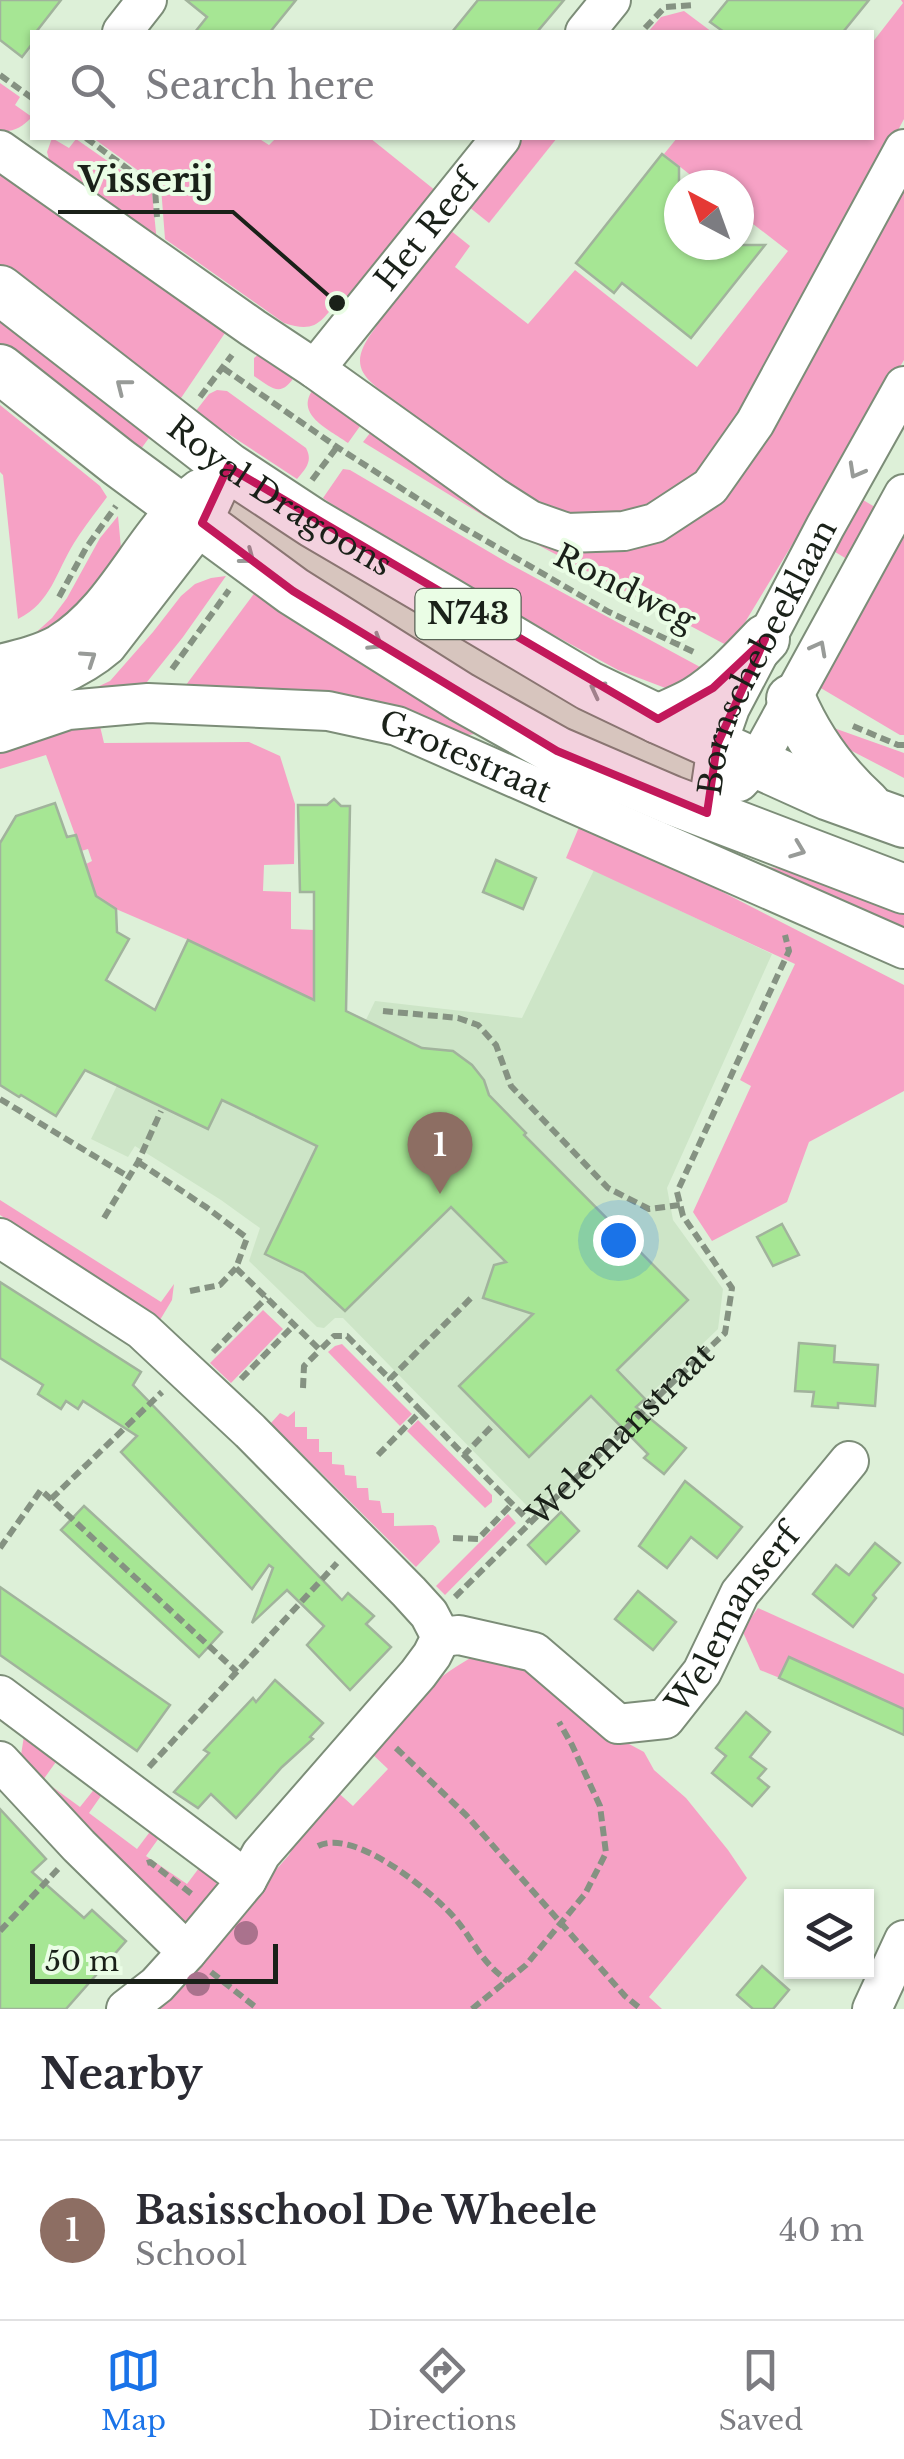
<!DOCTYPE html>
<style>
:root{--surface:#fff;--page:#f2f2f3;--text:#2b2b33;--muted:#7c7c81;--line:#e1e1e2;--accent:#1a73e8}
body{margin:0;font-family:"Libre Baskerville",serif;background:var(--page);color:var(--text)}
.controls{position:absolute;right:30px;bottom:30px;display:grid;overflow:hidden;border-radius:0px;box-shadow:0 2px 8px #0004}
.controls button{width:90px;height:90px;display:grid;place-items:center;padding:0;border:0;border-bottom:2px solid var(--line);background:var(--surface);color:var(--text);font:50px sans-serif}
.compass{position:absolute;left:664px;top:170px;width:90px;height:90px;border-radius:50%;background:var(--surface);box-shadow:0 2px 8px #0004;rotate:319deg}
.scale{position:absolute;left:30px;bottom:25px;width:248px;box-sizing:border-box;padding-left:10px;border:5px solid #1a2119;border-top:0;font-size:28px;line-height:35px;white-space:nowrap;color:#1a2119;-webkit-text-stroke:8px #eafde5;paint-order:stroke}
.you{position:absolute;left:618px;top:1240px;width:35px;height:35px;margin:-25px;border:8px solid #fff;border-radius:50%;background:#1a73e8;box-shadow:0 0 0 15px #1a73e833}
.badge{display:grid;place-items:center;width:65px;height:65px;border-radius:50%;background:var(--accent);color:#fff;font-size:32px;font-weight:700}
.pin{position:absolute;translate:-50% -82px;filter:drop-shadow(0 2px 5px #0008)}
.pin::after{content:'';position:absolute;top:52px;width:35px;height:30px;background:inherit;clip-path:polygon(0 0,100% 0,50% 100%)}
.list{margin:0;padding:0;list-style:none}
h2{display:flex;justify-content:space-between;align-items:center;height:130px;margin:0;padding:0 40px;font-size:42px}
h2 small{font-size:32px;font-weight:400;color:var(--muted)}
.list li{display:grid;grid-template-columns:65px 1fr auto;gap:30px;align-items:center;box-sizing:border-box;height:180px;padding:0 40px;border-top:2px solid var(--line)}
.list b{display:block;font-size:38px;white-space:nowrap}
.list p{margin:0;font-size:32px;white-space:nowrap;color:var(--muted)}
.list em{font-size:32px;font-style:normal;color:var(--muted)}
.icon{flex:none;width:55px;height:55px;fill:none;stroke:currentColor;stroke-width:2;stroke-linecap:round;stroke-linejoin:round}
.map{position:relative;flex:none;width:904px;height:2009px;overflow:hidden}
.search{position:absolute;background:var(--surface);box-shadow:0 2px 8px #0004;left:30px;right:30px;top:30px;height:110px;display:flex;align-items:center;gap:25px;box-sizing:border-box;padding:0 35px;border-radius:0px;color:var(--muted);font-size:38px}
.sheet{height:310px;background:var(--surface)}
nav{display:flex;justify-content:space-around;align-items:center;box-sizing:border-box;height:140px;border-top:2px solid var(--line);background:var(--surface);font-size:28px;color:var(--muted)}
nav a{display:grid;justify-items:center;gap:5px}
nav .on{color:var(--accent)}
.map>svg:first-child{display:block}
.built{fill:#cde5c7}
.green{fill:#f6a1c5}
.building{fill:#a6e694;stroke:#a1b39c;stroke-width:2.5}
.lines{fill:none;stroke-linecap:round;stroke-linejoin:round}
.minor-casing{stroke:#7c8d78;stroke-width:42}
.major-casing{stroke:#7c8d78;stroke-width:52}
.path{stroke:#859282;stroke-width:6;stroke-dasharray:10 5;stroke-linecap:butt}
.minor{stroke:#fff;stroke-width:38}
.major{stroke:#fff;stroke-width:48}
.tree{fill:#aa728d}
.oneway{stroke:#989b98}
.marked{fill:#c2185b;fill-opacity:0.2;stroke:#c2185b;stroke-width:8;stroke-linejoin:round}
.labels{text-anchor:middle;stroke-width:8;stroke-linejoin:round;paint-order:stroke}
.shield{fill:#eafde5;stroke:#586356;stroke-width:2.5}
.shield-label{font-size:30px;font-weight:bold;fill:#1a2119}
.street-label{font-size:32px;fill:#1a2119;stroke:#eafde5}
.leader{fill:none;stroke:#1a2119;stroke-width:4}
.callout-dot{fill:#1a2119;stroke:#eafde5;stroke-width:4}
.callout-label{font-size:35px;text-anchor:middle;font-weight:bold;fill:#1a2119;stroke:#eafde5;stroke-width:8;stroke-linejoin:round;paint-order:stroke}
</style>
<div class="map">
<svg width="904" height="2009" viewBox="0 0 904 2009">
<rect width="100%" height="100%" fill="#ddf0d8"/>
<path class="built" d="M594 870 772 954 667 1188 673 1220 723 1289 718 1329 645 1399 538 1507 530 1509 343 1318H335L324 1328 317 1327 249 1261 260 1228 221 1200 135 1146 128 1157 91 1139 188 940 364 1024 375 1001 522 1018Z"/>
<g class="green">
<path d="M901 0H904V119L795 324 703 478 630 516 573 517 543 509 396 413 400 405C366 379 343 369 376 327L370 321 450 230 470 246 455 267 528 324 575 270 697 367 788 251 739 213V185H703L664 154 677 138H872V43L903 3Z"/>
<path d="M684 11 712 32H648L661 17Z"/>
<path d="M0 83 20 97 15 105 32 117C22 127 15 132 0 131Z"/>
<path d="M52 138 69 148 76 139 152 192 157 243 50 163 47 152Z"/>
<path d="M93 138H258L269 145 276 138H370L436 191 347 303 340 298C321 321 317 334 284 323L165 239 161 187Z"/>
<path d="M516 138H557L489 223 464 203Z"/>
<path d="M0 163 229 327 179 401 0 268Z"/>
<path d="M904 163V360L730 647 489 519 363 442 374 428 520 525H670Z"/>
<path d="M0 313 154 431 138 453 0 345Z"/>
<path d="M259 354 297 373C281 398 275 390 254 376V358Z"/>
<path d="M315 387 363 422 348 443C329 429 292 414 315 387Z"/>
<path d="M217 390 227 391 306 448C313 461 306 468 297 479L195 412 209 394Z"/>
<path d="M0 405 100 486 107 497C96 512 84 527 74 543 56 572 51 603 18 619L3 475 0 472Z"/>
<path d="M343 469 350 470 508 563 713 674 668 689 618 670C518 615 417 563 323 498Z"/>
<path d="M858 497 885 513 855 564 827 547Z"/>
<path d="M904 512V735H900L814 684Z"/>
<path d="M118 516 121 548 117 562 62 626 32 636 52 618 67 598 100 538Z"/>
<path d="M226 576 183 637 143 687 78 696 110 681 153 632 181 596 195 584 211 578Z"/>
<path d="M259 587 485 733 448 737 183 689Z"/>
<path d="M99 722 104 743 249 742 280 756 295 804 294 864 264 865 263 891 291 892V929L314 930 316 1001 188 940 116 909 96 896 87 874 86 864 92 861 88 849 81 851 46 755 0 769V746L40 733Z"/>
<path d="M817 722 904 753V778L823 736Z"/>
<path d="M582 820 904 985V1091L809 1142 787 1202 712 1241 693 1212 751 1086 740 1080 795 964 566 858Z"/>
<path d="M739 861 786 870 904 910V945Z"/>
<path d="M0 1200 161 1302 174 1284 172 1300 160 1320 124 1294 0 1215Z"/>
<path d="M263 1310 283 1329 231 1383 210 1363Z"/>
<path d="M342 1344 412 1414 400 1426 328 1352 335 1346Z"/>
<path d="M295 1411V1427H307V1439H319V1452H332V1464L344 1465 345 1475 356 1476 357 1488H368L369 1500 380 1501 382 1513H394V1526L433 1525 436 1527 440 1542 416 1567 271 1423 280 1413 288 1417Z"/>
<path d="M418 1420 492 1495V1502L485 1508 407 1431Z"/>
<path d="M508 1514 516 1523 445 1595 436 1586Z"/>
<path d="M758 1608 904 1674V1729L760 1670 742 1630Z"/>
<path d="M486 1650 530 1660 616 1737 644 1752 654 1770 686 1798 728 1850 747 1878 649 1997 662 2009H147L163 1998 289 1855 306 1822 334 1789 353 1806 388 1769 369 1751C408 1707 432 1676 486 1650Z"/>
<path d="M26 1723 58 1759 43 1780 80 1807 96 1787 103 1793 89 1813 137 1849 152 1829 161 1835 146 1856 187 1884 202 1864 216 1878 217 1889 191 1923 182 1924 19 1768Z"/>
</g>
<g class="building">
<path d="M0 0H61L36 32H32V44L22 57 0 40Z"/>
<path d="M186 0H296L270 32H195L207 17Z"/>
<path d="M478 0H564L537 32H452Z"/>
<path d="M728 0H869L843 32H724L710 22Z"/>
<path d="M662 154 679 167V245H765L691 338 622 283 614 293 576 263Z"/>
<path d="M334 799 341 806H350L346 1011 422 1048 453 1051 472 1065 484 1080 489 1095 526 1133 524 1135 688 1300 617 1370 645 1399 636 1407 686 1448 664 1474 644 1458 648 1454 591 1396 529 1457 459 1386 533 1314 483 1298 494 1265 506 1262 451 1207 345 1311 304 1273 265 1254 317 1146 222 1100 208 1129 85 1070 56 1116 21 1095 19 1097 0 1085V843L16 816 55 803 67 837 76 835 96 896 116 909 117 932 129 939 106 980 155 1010 188 940 314 1000V892H300L298 805H327Z"/>
<path d="M496 860 536 878 523 909 483 892Z"/>
<path d="M782 1224 799 1255 773 1266 757 1237Z"/>
<path d="M0 1282 141 1372 133 1385 342 1600 348 1593 374 1616 366 1624 391 1647 350 1690 307 1645 324 1626 287 1590 252 1623 273 1568 269 1565 252 1589 121 1452 137 1436 83 1401 78 1409 66 1401 61 1409 38 1394 43 1385 0 1358Z"/>
<path d="M799 1343 835 1346 834 1362 878 1365 875 1406 838 1403V1408L812 1406 814 1392 795 1391Z"/>
<path d="M685 1481 742 1527 717 1558 691 1537 667 1568 639 1546Z"/>
<path d="M84 1506 222 1632 199 1657 61 1530Z"/>
<path d="M561 1512 579 1531 546 1564 528 1545Z"/>
<path d="M875 1543 900 1563 873 1595 876 1598 853 1627 813 1594 836 1565 849 1575Z"/>
<path d="M0 1587 170 1705 137 1751 0 1655Z"/>
<path d="M638 1591 676 1622 653 1650 615 1619Z"/>
<path d="M789 1657 904 1709V1735L779 1678Z"/>
<path d="M275 1680 323 1723 310 1737 313 1739 282 1767 236 1818 211 1794 198 1808 174 1792 209 1753 204 1750 253 1698 256 1702Z"/>
<path d="M746 1712 770 1732 750 1757 766 1769 758 1778 769 1787 752 1806 712 1773 726 1756 716 1748Z"/>
<path d="M0 1809 46 1859 32 1872 84 1918 92 1910 126 1941 66 2009H0Z"/>
<path d="M762 1966 789 1990 773 2009H753L737 1995Z"/>
</g>
<g class="lines">
<g class="minor-casing">
<g id="minor">
<path d="M122 32 147 0"/>
<path d="M585 32 611 0"/>
<path d="M0 150 253 328 315 369 494 497 530 520 567 533 624 531 655 523 710 487 755 423 904 149"/>
<path id="s2" d="M315 369 501 138"/>
<path d="M0 664C20 659 41 654 59 644 120 606 143 531 199 489"/>
<path d="M0 696C38 685 77 672 107 646L202 523 228 467"/>
<path id="s3" d="M0 733 68 710 148 703 328 711 397 726 904 949"/>
<path d="M739 782 756 764 904 494"/>
<path id="s4" d="M707 813 717 745 730 708 825 527 904 386"/>
<path d="M0 1238 142 1330 250 1431 409 1592 429 1614 441 1637 432 1655 418 1674 261 1854 247 1880 187 1952 157 1985 126 2009"/>
<path id="s5" d="M441 1637 459 1635 534 1652 618 1724 665 1719 702 1672 740 1593 849 1461"/>
<path d="M0 1695 247 1880"/>
<path d="M0 1761 79 1846 187 1952"/>
<path d="M872 2009 904 1940"/>
</g>
</g>
<g class="major-casing">
<g id="major">
<path id="s6" d="M0 290 228 467 313 523 446 601 589 686 658 719 829 796 904 823"/>
<path d="M0 369 118 462 293 591 461 697 557 751 671 800 904 889"/>
<path d="M791 699C809 741 833 774 866 804"/>
<path d="M658 719C671 713 684 708 696 701 723 684 744 661 765 639"/>
</g>
</g>
<g class="path">
<path d="M645 28 665 7 694 5"/>
<path d="M0 75 32 98"/>
<path d="M86 138 155 189 157 217"/>
<path d="M223 368 337 447 457 524 609 612 696 653"/>
<path d="M200 397 232 355"/>
<path d="M312 480 337 447"/>
<path d="M59 597 86 548 116 506"/>
<path d="M172 669 229 590"/>
<path d="M853 726 898 745H904"/>
<path d="M383 1011 458 1018 478 1025 496 1045 511 1086 608 1188 649 1209 680 1205"/>
<path d="M0 1099 129 1177"/>
<path d="M138 1162 206 1207 247 1238 236 1268 320 1350 334 1336H347L390 1379"/>
<path d="M104 1218 138 1162 161 1111"/>
<path d="M190 1291 220 1285 236 1268"/>
<path d="M213 1352 267 1297"/>
<path d="M241 1379 295 1324"/>
<path d="M303 1388 304 1366 320 1350"/>
<path d="M421 1411 464 1455 493 1425"/>
<path d="M378 1455 421 1411 390 1379 474 1295"/>
<path d="M464 1455 530 1522"/>
<path d="M51 1499 162 1392"/>
<path d="M453 1538 478 1539 512 1504"/>
<path d="M0 1548 41 1490 237 1672"/>
<path id="s1" d="M455 1597 674 1381 725 1333 732 1288 683 1216 677 1192 789 951 785 935"/>
<path d="M396 1748 466 1815 625 1996 641 2009"/>
<path d="M149 1767 337 1563"/>
<path d="M318 1846C354 1828 428 1889 452 1915 473 1938 479 1961 508 1981"/>
<path d="M147 1863 150 1862 193 1895"/>
<path d="M0 1931 58 1869"/>
<path d="M211 1972 258 2009"/>
<path d="M472 2009 526 1965 585 1894 606 1853 600 1806 572 1745 559 1722"/>
</g>
<use href="#minor" class="minor"/>
<use href="#major" class="major"/>
</g>
<g class="tree">
<circle cx="246" cy="1933" r="12"/>
<circle cx="198" cy="1984" r="12"/>
</g>
<defs><path id="oneway-chevron" d="M-2-3.5L2.5 0L-2 3.5" fill="none" stroke-width="1.6" stroke-linecap="round" stroke-linejoin="round" transform="scale(2.5)"/></defs>
<g class="oneway">
<use href="#oneway-chevron" transform="translate(123 386) rotate(-142)"/>
<use href="#oneway-chevron" transform="translate(856 471) rotate(119)"/>
<use href="#oneway-chevron" transform="translate(248 557) rotate(37)"/>
<use href="#oneway-chevron" transform="translate(376 643) rotate(32)"/>
<use href="#oneway-chevron" transform="translate(819 648) rotate(-62)"/>
<use href="#oneway-chevron" transform="translate(89 658) rotate(-34)"/>
<use href="#oneway-chevron" transform="translate(597 689) rotate(-153)"/>
<use href="#oneway-chevron" transform="translate(798 850) rotate(21)"/>
</g>
<path class="marked" d="M228 467 658 719 713 688 765 639 717 745 707 813 557 751 293 591 202 523Z"/>
<g class="labels">
<rect class="shield" x="415.5" y="589" width="105" height="50" rx="8"/>
<g class="shield-label">
<text x="468" y="624">N743</text>
</g>
<g class="street-label">
<text dy="11" stroke="none"><textPath href="#s2" startOffset="178">Het Reef</textPath></text>
<text dy="11" stroke="none"><textPath href="#s6" startOffset="348">Royal Dragoons</textPath></text>
<text transform="translate(625 588) rotate(27)" y="11">Rondweg</text>
<text dy="11" stroke="none"><textPath href="#s4" startOffset="168">Bornschebeeklaan</textPath></text>
<text dy="11" stroke="none"><textPath href="#s3" startOffset="478">Grotestraat</textPath></text>
<text dy="11" stroke="none"><textPath href="#s1" startOffset="232">Welemanstraat</textPath></text>
<text dy="11" stroke="none"><textPath href="#s5" startOffset="375">Welemanserf</textPath></text>
</g>
</g>
<path class="leader" d="M337 303L233 212H58"/>
<circle class="callout-dot" cx="337" cy="303" r="10"/>
<g class="callout-label">
<text x="146" y="192">Visserij</text>
</g>
</svg>
<div class="controls">
<button><svg class="icon" aria-label="layers" viewBox="0 0 24 24"><path d="M12 4l9 5-9 5-9-5zM3 14l9 5 9-5"/></svg></button>
</div>
<svg class="compass" viewBox="-18 -18 36 36"><path d="M0-13l5 13h-10z" fill="#e53935"/><path d="M0 13l5-13h-10z" fill="#7c7c81"/></svg>
<div class="scale">50 m</div>
<div class="you"></div>
<div class="pin badge" style="left:440px;top:1194px;background:#8d6e63">1</div>
<div class="search"><svg class="icon" aria-label="search" viewBox="0 0 24 24"><circle cx="10" cy="10" r="6"/><path d="M15 15l6 6"/></svg>Search here</div>
</div>
<section class="sheet">
<h2>Nearby<small></small></h2>
<ul class="list">
<li><span class="badge" style="background:#8d6e63">1</span><div><b>Basisschool De Wheele</b><p>School</p></div><em>40 m</em></li>
</ul>
</section>
<nav>
<a class="on"><svg class="icon" aria-label="map" viewBox="0 0 24 24"><path d="M3 6l6-2 6 2 6-2v14l-6 2-6-2-6 2zM9 4v14M15 6v14"/></svg>Map</a>
<a><svg class="icon" aria-label="directions" viewBox="0 0 24 24"><path d="M12 3l9 9-9 9-9-9zM9 14v-3h6M13 9l2 2-2 2"/></svg>Directions</a>
<a><svg class="icon" aria-label="saved" viewBox="0 0 24 24"><path d="M7 4h10v16l-5-4-5 4z"/></svg>Saved</a>
</nav>
